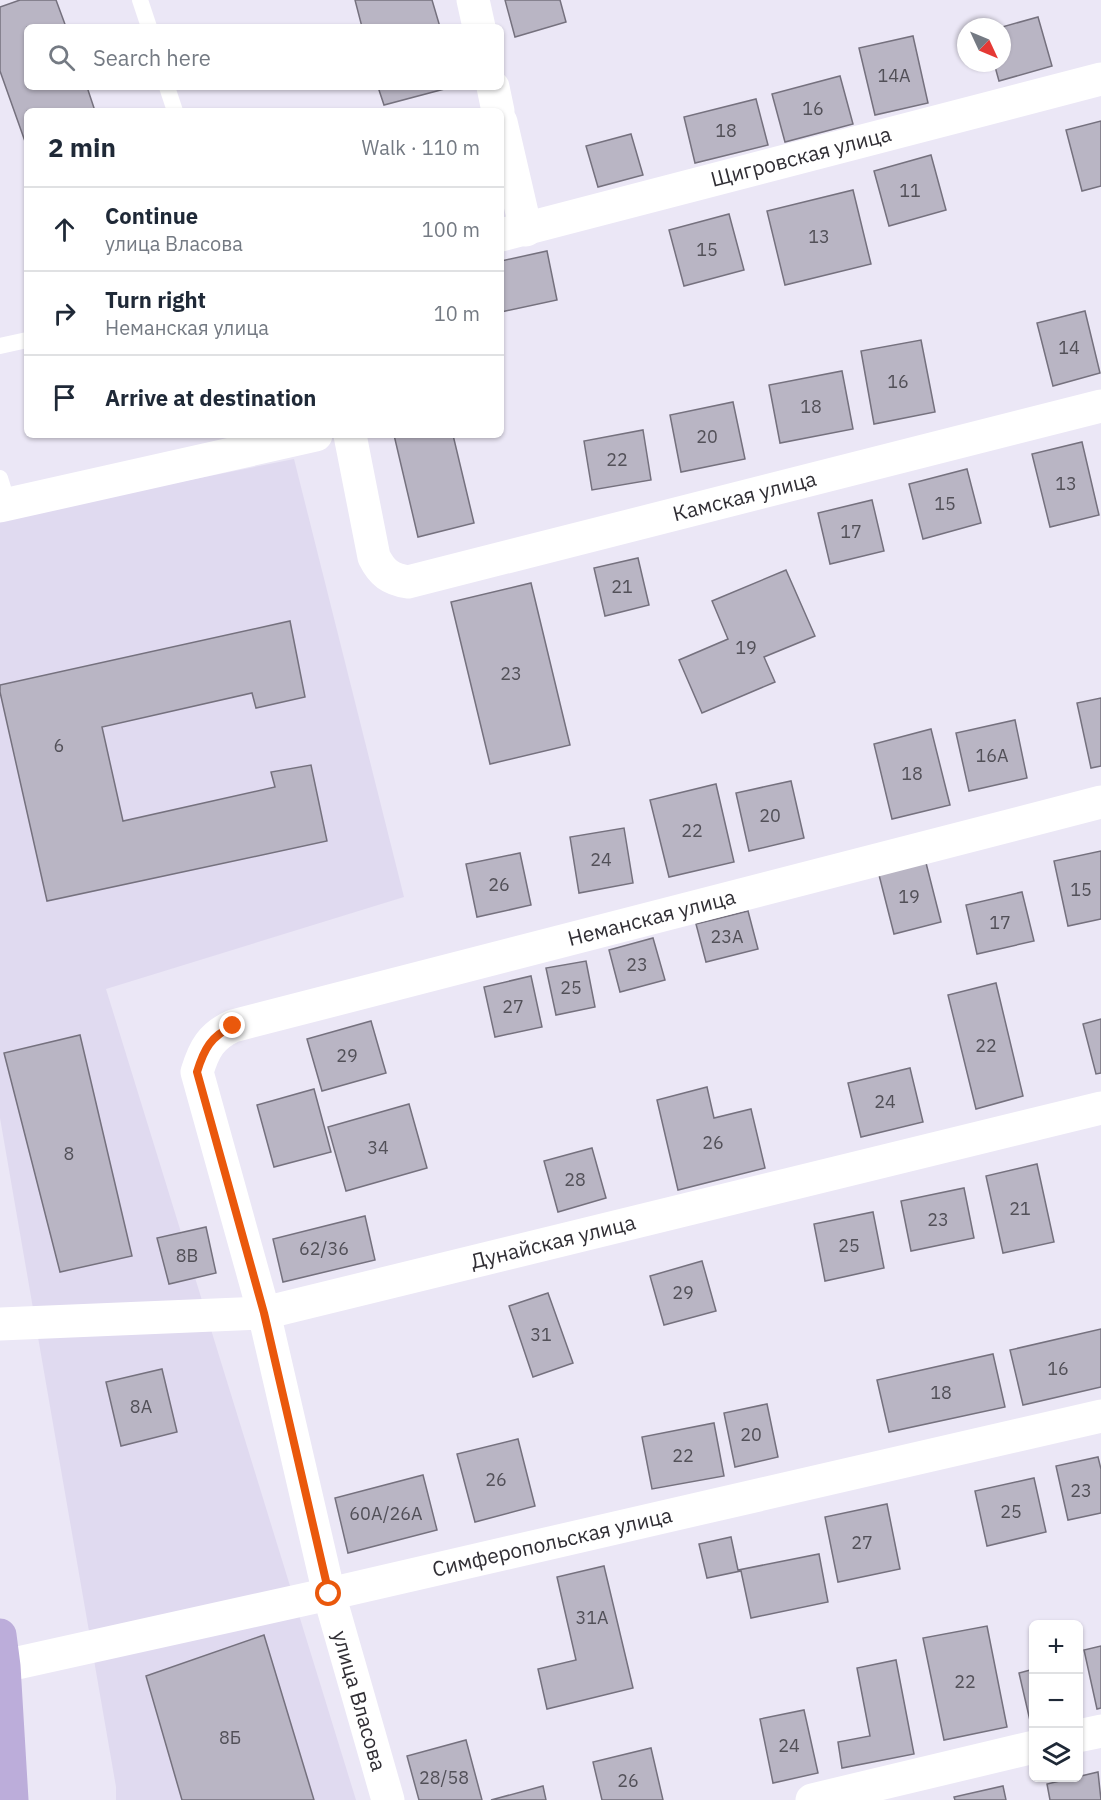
<!DOCTYPE html>
<meta charset="utf-8">
<style>
:root{--surface:#fff;--page:#f6f6f7;--text:#1f2937;--muted:#747a83;--line:#e0e1e3}
body{margin:0;font-family:"IBM Plex Sans",sans-serif;background:var(--page);color:var(--text)}
.controls{position:absolute;right:18px;bottom:18px;display:grid;overflow:hidden;border-radius:9px;box-shadow:0 2px 4px #0004}
.controls button{width:54px;height:54px;display:grid;place-items:center;padding:0;border:0;border-bottom:2px solid var(--line);background:var(--surface);color:var(--text);font:30px sans-serif}
.compass{position:absolute;left:957px;top:18px;width:54px;height:54px;border-radius:50%;background:var(--surface);box-shadow:0 2px 4px #0004;rotate:134deg}
.stop{position:absolute;width:18px;height:18px;margin:-14px;border:4px solid #ea580c;border-radius:50%;background:#fff}
.stop.end{background:#ea580c;border-color:#fff;box-shadow:0 2px 6px #0008}
.list{margin:0;padding:0;list-style:none}
h2{display:flex;justify-content:space-between;align-items:center;height:78px;margin:0;padding:0 24px;font-size:26px}
h2 small{font-size:20px;font-weight:400;color:var(--muted)}
.list li{display:grid;grid-template-columns:39px 1fr auto;gap:18px;align-items:center;box-sizing:border-box;height:84px;padding:0 24px;border-top:2px solid var(--line)}
.list b{display:block;font-size:22px;white-space:nowrap}
.list p{margin:0;font-size:20px;white-space:nowrap;color:var(--muted)}
.list em{font-size:20px;font-style:normal;color:var(--muted)}
.icon{flex:none;width:33px;height:33px;fill:none;stroke:currentColor;stroke-width:2;stroke-linecap:round;stroke-linejoin:round}
.map{position:relative;flex:none;width:1101px;height:1800px;overflow:hidden}
.search{position:absolute;background:var(--surface);box-shadow:0 2px 4px #0004;left:24px;top:24px;width:480px;height:66px;display:flex;align-items:center;gap:15px;box-sizing:border-box;padding:0 21px;border-radius:9px;color:var(--muted);font-size:22px}
.panel{position:absolute;background:var(--surface);box-shadow:0 2px 4px #0004;left:24px;top:108px;width:480px;height:330px;border-radius:9px}
.map>svg:first-child{display:block}
.built{fill:#e0daf0}
.building{fill:#b9b5c4;stroke:#75717e;stroke-width:1.5}
.lines{fill:none;stroke-linecap:round;stroke-linejoin:round}
.service{stroke:#fff;stroke-width:16}
.minor{stroke:#fff;stroke-width:33}
.primary{stroke:#bcadda;stroke-width:33}
.route{stroke:#ea580c;stroke-width:8}
.labels{text-anchor:middle;stroke-width:6;stroke-linejoin:round;paint-order:stroke}
.number-label{font-size:18px;fill:#525058}
.street-label{font-size:21px;fill:#302e34;stroke:#fff}
</style>
<div class="map">
<svg width="1101" height="1800" viewBox="0 0 1101 1800">
<rect width="100%" height="100%" fill="#ebe7f6"/>
<path class="built" d="M294 459 404 897 106 989 356 1800H116V1787L0 1118V518Z"/>
<g class="building">
<path d="M20 0H56L66 27H27V87H87L95 111H27V147L0 71V7Z"/>
<path d="M355 0H432L440 27H362Z"/>
<path d="M505 0H560L566 22 515 37Z"/>
<path d="M1038 17 1052 66 999 81 994 63H1002V27Z"/>
<path d="M913 36 928 103 875 115 859 48Z"/>
<path d="M840 76 853 124 785 142 772 94Z"/>
<path d="M378 87H452L384 105Z"/>
<path d="M756 99 768 145 695 163 684 117Z"/>
<path d="M1101 121V186L1082 191 1066 130Z"/>
<path d="M631 134 643 175 598 187 586 146Z"/>
<path d="M931 155 946 210 889 226 874 171Z"/>
<path d="M853 190 871 264 785 285 767 211Z"/>
<path d="M729 214 744 270 684 286 669 230Z"/>
<path d="M547 251 557 300 501 312V261Z"/>
<path d="M1085 311 1100 373 1053 386 1037 323Z"/>
<path d="M921 340 935 412 874 424 861 351Z"/>
<path d="M842 371 853 429 780 443 769 385Z"/>
<path d="M733 402 745 459 681 472 670 415Z"/>
<path d="M643 430 651 480 592 490 584 441Z"/>
<path d="M394 435H453L474 523 418 537Z"/>
<path d="M1082 442 1099 515 1050 527 1032 454Z"/>
<path d="M967 469 981 523 923 539 909 484Z"/>
<path d="M872 500 884 551 830 564 818 513Z"/>
<path d="M638 558 649 605 605 616 594 568Z"/>
<path d="M786 570 815 636 764 657 775 682 702 713 679 660 728 639 712 601Z"/>
<path d="M531 583 570 745 490 764 451 602Z"/>
<path d="M290 621 305 697 256 708 252 693 102 727 123 821 275 787 271 772 311 765 327 841 47 901 0 692V685Z"/>
<path d="M1101 698V766L1091 768 1077 703Z"/>
<path d="M1015 720 1027 778 969 791 956 733Z"/>
<path d="M931 729 950 805 892 819 874 744Z"/>
<path d="M791 781 804 838 749 851 736 793Z"/>
<path d="M716 784 734 862 669 877 650 800Z"/>
<path d="M624 828 633 883 579 893 570 837Z"/>
<path d="M1101 851V919L1068 926 1054 861Z"/>
<path d="M520 853 531 905 477 917 466 864Z"/>
<path d="M925 859 941 922 894 934 878 871Z"/>
<path d="M1022 892 1034 941 977 954 966 905Z"/>
<path d="M748 911 758 949 706 962 696 924Z"/>
<path d="M653 938 665 980 620 992 609 950Z"/>
<path d="M586 961 595 1007 556 1015 546 968Z"/>
<path d="M531 976 542 1027 495 1037 484 987Z"/>
<path d="M996 983 1023 1096 976 1109 948 995Z"/>
<path d="M1101 1019V1073L1096 1074 1083 1024Z"/>
<path d="M371 1021 386 1073 322 1091 307 1039Z"/>
<path d="M80 1035 132 1256 60 1272 4 1053Z"/>
<path d="M910 1068 923 1122 861 1137 848 1083Z"/>
<path d="M707 1087 714 1118 751 1109 765 1168 678 1190 657 1100Z"/>
<path d="M314 1089 331 1152 274 1167 257 1105Z"/>
<path d="M409 1104 427 1168 346 1191 328 1127Z"/>
<path d="M592 1148 606 1198 558 1212 544 1161Z"/>
<path d="M1037 1164 1054 1242 1003 1253 986 1176Z"/>
<path d="M964 1188 974 1238 911 1251 901 1201Z"/>
<path d="M873 1212 884 1268 825 1281 814 1224Z"/>
<path d="M365 1216 375 1260 283 1282 273 1239Z"/>
<path d="M206 1227 216 1273 169 1284 157 1238Z"/>
<path d="M702 1261 716 1311 664 1325 650 1276Z"/>
<path d="M548 1293 573 1363 533 1377 509 1306Z"/>
<path d="M1101 1329V1387L1023 1405 1010 1350Z"/>
<path d="M993 1354 1005 1407 889 1432 877 1380Z"/>
<path d="M162 1369 177 1432 121 1446 106 1382Z"/>
<path d="M767 1404 778 1457 735 1467 724 1413Z"/>
<path d="M714 1423 724 1476 652 1489 642 1437Z"/>
<path d="M518 1439 535 1506 475 1522 457 1454Z"/>
<path d="M1098 1457 1101 1469V1513L1068 1520 1056 1466Z"/>
<path d="M423 1475 437 1530 348 1553 335 1498Z"/>
<path d="M1034 1478 1046 1532 987 1546 975 1491Z"/>
<path d="M887 1504 900 1569 838 1582 825 1517Z"/>
<path d="M731 1537 738 1570 819 1554 828 1602 751 1618 741 1571 707 1578 699 1544Z"/>
<path d="M604 1566 633 1688 547 1709 538 1669 576 1660 557 1577Z"/>
<path d="M987 1626 1007 1727 944 1740 923 1638Z"/>
<path d="M264 1635 314 1800H182L146 1676Z"/>
<path d="M1101 1646V1708L1097 1709 1084 1650Z"/>
<path d="M896 1660 914 1754 842 1768 838 1742 870 1736 857 1668Z"/>
<path d="M1034 1669V1725H1031L1019 1673Z"/>
<path d="M804 1710 818 1773 773 1783 760 1719Z"/>
<path d="M466 1740 482 1800H419L407 1756Z"/>
<path d="M651 1748 663 1800H602L593 1762Z"/>
<path d="M1098 1772 1101 1800H1050L1047 1784Z"/>
<path d="M543 1786 546 1800H491Z"/>
<path d="M1003 1786 1006 1800H955L954 1797Z"/>
</g>
<g class="lines">
<g class="service">
<path d="M140 0 149 27"/>
<path d="M167 87 175 111"/>
<path d="M0 346 27 340"/>
<path d="M0 478 8 504"/>
</g>
<g class="minor">
<path d="M473 0 479 27"/>
<path d="M493 87 498 111"/>
<path d="M501 122 526 230"/>
<path id="s1" d="M501 235 1101 79"/>
<path id="s2" d="M350 435 374 557C382 573 390 579 408 582L1101 406"/>
<path d="M0 506 316 435"/>
<path id="s3" d="M0 1324 264 1313 1101 1108"/>
<path id="s4" d="M4 1666 329 1594 1101 1416"/>
<path d="M1078 1736 1101 1731"/>
<path id="s5" d="M388 1800 329 1594 264 1313 197 1072C204 1049 211 1036 233 1026L1101 802"/>
<path d="M812 1800 1034 1747"/>
</g>
<path class="primary" d="M0 1635 4 1666 12 1800"/>
</g>
<g class="lines">
<path class="route" d="M233 1026C211 1036 204 1049 197 1072L264 1313 329 1594"/>
</g>
<g class="labels">
<g class="number-label">
<text x="894" y="82">14А</text>
<text x="813" y="115">16</text>
<text x="726" y="137">18</text>
<text x="910" y="197">11</text>
<text x="819" y="243">13</text>
<text x="707" y="256">15</text>
<text x="1069" y="354">14</text>
<text x="898" y="388">16</text>
<text x="811" y="413">18</text>
<text x="707" y="443">20</text>
<text x="617" y="466">22</text>
<text x="1066" y="490">13</text>
<text x="945" y="510">15</text>
<text x="851" y="538">17</text>
<text x="622" y="593">21</text>
<text x="746" y="654">19</text>
<text x="511" y="680">23</text>
<text x="59" y="752">6</text>
<text x="992" y="762">16А</text>
<text x="912" y="780">18</text>
<text x="770" y="822">20</text>
<text x="692" y="837">22</text>
<text x="601" y="866">24</text>
<text x="499" y="891">26</text>
<text x="1081" y="896">15</text>
<text x="909" y="903">19</text>
<text x="1000" y="929">17</text>
<text x="727" y="943">23А</text>
<text x="637" y="971">23</text>
<text x="571" y="994">25</text>
<text x="513" y="1013">27</text>
<text x="986" y="1052">22</text>
<text x="347" y="1062">29</text>
<text x="885" y="1108">24</text>
<text x="713" y="1149">26</text>
<text x="378" y="1154">34</text>
<text x="69" y="1160">8</text>
<text x="575" y="1186">28</text>
<text x="1020" y="1215">21</text>
<text x="938" y="1226">23</text>
<text x="849" y="1252">25</text>
<text x="324" y="1255">62/36</text>
<text x="187" y="1262">8В</text>
<text x="683" y="1299">29</text>
<text x="541" y="1341">31</text>
<text x="1058" y="1375">16</text>
<text x="941" y="1399">18</text>
<text x="141" y="1413">8А</text>
<text x="751" y="1441">20</text>
<text x="683" y="1462">22</text>
<text x="496" y="1486">26</text>
<text x="1081" y="1497">23</text>
<text x="1011" y="1518">25</text>
<text x="386" y="1520">60А/26А</text>
<text x="862" y="1549">27</text>
<text x="592" y="1624">31А</text>
<text x="965" y="1688">22</text>
<text x="230" y="1744">8Б</text>
<text x="789" y="1752">24</text>
<text x="444" y="1784">28/58</text>
<text x="628" y="1787">26</text>
</g>
<g class="street-label">
<text dy="7" stroke="none"><textPath href="#s1" startOffset="310">Щигровская улица</textPath></text>
<text dy="7" stroke="none"><textPath href="#s2" startOffset="516">Камская улица</textPath></text>
<text dy="7" stroke="none"><textPath href="#s5" startOffset="1246">Неманская улица</textPath></text>
<text dy="7" stroke="none"><textPath href="#s3" startOffset="562">Дунайская улица</textPath></text>
<text dy="7" stroke="none"><textPath href="#s4" startOffset="562">Симферопольская улица</textPath></text>
<text transform="translate(359 1701) rotate(74)" y="7">улица Власова</text>
</g>
</g>
</svg>
<div class="controls">
<button>+</button>
<button>−</button>
<button><svg class="icon" aria-label="layers" viewBox="0 0 24 24"><path d="M12 4l9 5-9 5-9-5zM3 14l9 5 9-5"/></svg></button>
</div>
<svg class="compass" viewBox="-18 -18 36 36"><path d="M0-13l5 13h-10z" fill="#e53935"/><path d="M0 13l5-13h-10z" fill="#747a83"/></svg>
<div class="stop" style="left:329px;top:1594px"></div>
<div class="stop end" style="left:233px;top:1026px"></div>
<div class="search"><svg class="icon" aria-label="search" viewBox="0 0 24 24"><circle cx="10" cy="10" r="6"/><path d="M15 15l6 6"/></svg>Search here</div>
<section class="panel">
<h2>2 min<small>Walk · 110 m</small></h2>
<ul class="list">
<li><svg class="icon" aria-label="ahead" viewBox="0 0 24 24"><path d="M12 20V5M6 11l6-6 6 6"/></svg><div><b>Continue</b><p>улица Власова</p></div><em>100 m</em></li>
<li><svg class="icon" aria-label="right" viewBox="0 0 24 24"><path d="M7 20v-9h11M14 6l5 5-5 5"/></svg><div><b>Turn right</b><p>Неманская улица</p></div><em>10 m</em></li>
<li><svg class="icon" aria-label="arrive" viewBox="0 0 24 24"><path d="M6 21V4h12l-3 4 3 4H6"/></svg><div><b>Arrive at destination</b></div></li>
</ul>
</section>
</div>
